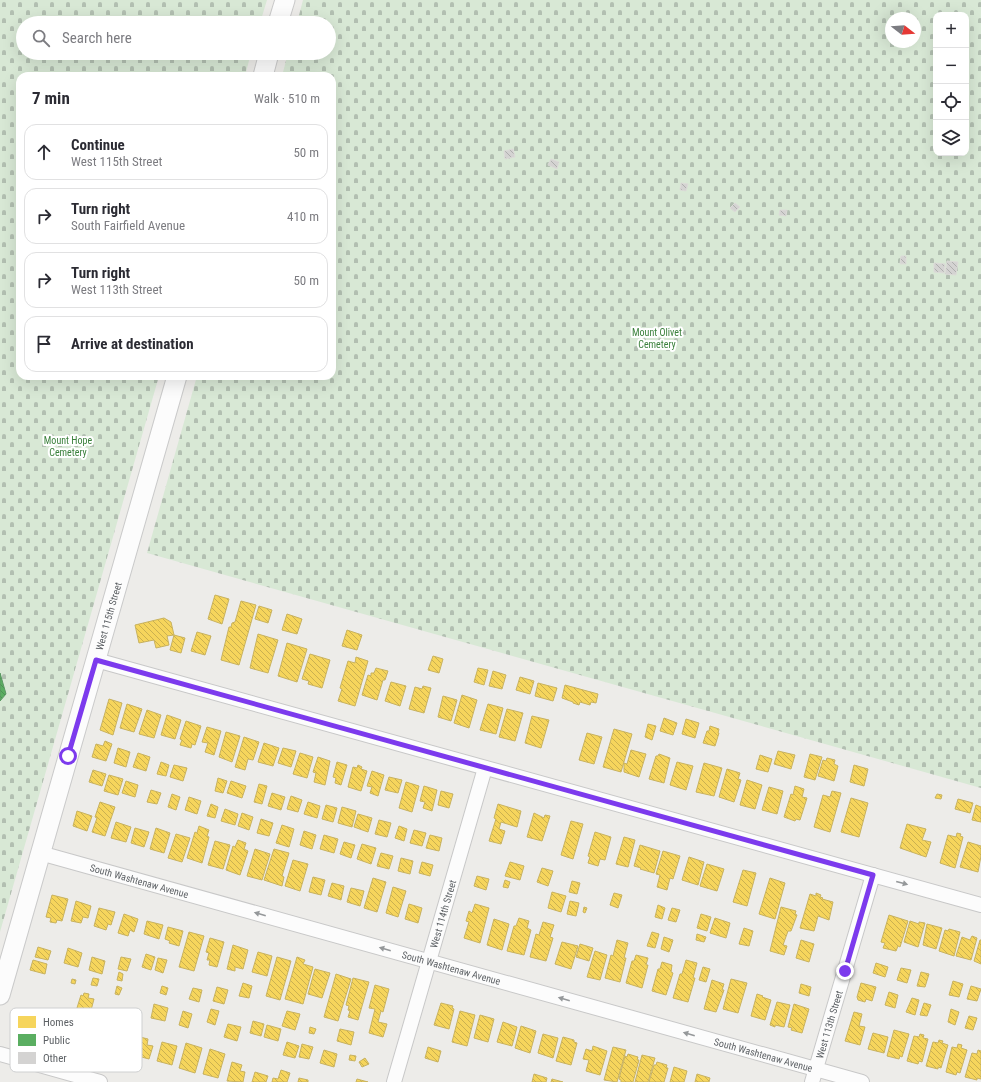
<!DOCTYPE html>
<meta charset="utf-8">
<style>
:root{--surface:#fff;--page:#f2f2f3;--text:#2b2b33;--muted:#7c7c81;--line:#e1e1e2}
body{margin:0;font-family:"Roboto Condensed",sans-serif;background:var(--page);color:var(--text)}
.controls{position:absolute;right:12px;top:12px;display:grid;overflow:hidden;border-radius:8px;box-shadow:0 4px 16px #0002}
.controls button{width:36px;height:36px;display:grid;place-items:center;padding:0;border:0;border-bottom:1px solid var(--line);background:var(--surface);color:var(--text);font:20px sans-serif}
.compass{position:absolute;left:885px;top:12px;width:36px;height:36px;border-radius:50%;background:var(--surface);box-shadow:0 4px 16px #0002;rotate:107deg}
.stop{position:absolute;width:12px;height:12px;margin:-9px;border:3px solid #7c3aed;border-radius:50%;background:#fff}
.stop.end{background:#7c3aed;border-color:#fff;box-shadow:0 1px 4px #0008}
.list{margin:0;padding:0;list-style:none}
h2{display:flex;justify-content:space-between;align-items:center;height:52px;margin:0;padding:0 16px;font-size:17px}
h2 small{font-size:13px;font-weight:400;color:var(--muted)}
.list li{display:grid;grid-template-columns:26px 1fr auto;gap:12px;align-items:center;box-sizing:border-box;height:56px;margin:0 8px 8px;padding:0 8px;border:1px solid var(--line);border-radius:12px}
.list b{display:block;font-size:15px;white-space:nowrap}
.list p{margin:0;font-size:13px;white-space:nowrap;color:var(--muted)}
.list em{font-size:13px;font-style:normal;color:var(--muted)}
.icon{flex:none;width:22px;height:22px;fill:none;stroke:currentColor;stroke-width:2;stroke-linecap:round;stroke-linejoin:round}
.map{position:relative;flex:none;width:981px;height:1082px;overflow:hidden}
.search{position:absolute;background:var(--surface);box-shadow:0 4px 16px #0002;left:16px;top:16px;width:320px;height:44px;display:flex;align-items:center;gap:10px;box-sizing:border-box;padding:0 14px;border-radius:22px;color:var(--muted);font-size:15px}
.panel{position:absolute;background:var(--surface);box-shadow:0 4px 16px #0002;left:16px;top:72px;width:320px;height:308px;border-radius:12px}
.map>svg:first-child{display:block}
.cemetery{fill:url(#cemetery-stones);fill-rule:evenodd}
.homes{fill:url(#homes-back-hatch);stroke:#c8b25f}
.public{fill:url(#public-back-hatch);stroke:#5b9762}
.building{fill:url(#building-back-hatch);stroke:#dcdcd8}
.lines{fill:none;stroke-linecap:round;stroke-linejoin:round}
.street-casing{stroke:#c8c8c8;stroke-width:16}
.secondary-casing{stroke:#cacaca;stroke-width:21}
.street{stroke:#fcfcfc;stroke-width:14}
.secondary{stroke:#fcfcfc;stroke-width:19}
.oneway{fill:#95989a}
.route{stroke:#7c3aed;stroke-width:5}
.labels{text-anchor:middle;stroke-width:4;stroke-linejoin:round;paint-order:stroke}
.park-label{font-size:10px;fill:#3b813c;stroke:#fff}
.street-label{font-size:10px;fill:#5e6266;stroke:#fff}
.key{fill:#fff;stroke:#cfd0d1;stroke-width:1}
.key-label{font-size:11px;fill:#5e6266}
</style>
<div class="map">
<svg width="981" height="1082" viewBox="0 0 981 1082">
<defs>
<pattern id="cemetery-stones" width="16" height="16" patternUnits="userSpaceOnUse"><rect width="16" height="16" fill="#d8e8d5"/><path d="M2 7V4a2 2 0 0 1 4 0v3zM10 15v-3a2 2 0 0 1 4 0v3z" fill="#b2bfb1"/></pattern>
<pattern id="homes-back-hatch" width="6" height="6" patternUnits="userSpaceOnUse"><rect width="6" height="6" fill="#f6d55c"/><path d="M-1 5l2 2M0 0l6 6M5-1l2 2" fill="none" stroke="#cab050"/></pattern>
<pattern id="public-back-hatch" width="6" height="6" patternUnits="userSpaceOnUse"><rect width="6" height="6" fill="#5aae61"/><path d="M-1 5l2 2M0 0l6 6M5-1l2 2" fill="none" stroke="#4e9154"/></pattern>
<pattern id="building-back-hatch" width="6" height="6" patternUnits="userSpaceOnUse"><rect width="6" height="6" fill="#d4d3d2"/><path d="M-1 5l2 2M0 0l6 6M5-1l2 2" fill="none" stroke="#afafae"/></pattern>
</defs>
<rect width="100%" height="100%" fill="#edece9"/>
<g class="cemetery">
<path d="M0 0H267L260 23H23V53H251L245 76H20V376H159L0 932Z"/>
<path d="M303 0H981V788L147 553 197 376H332V76H282L288 53H329V23H297ZM936 15H966V153H936ZM891 18H915V42H891Z"/>
</g>
<g class="homes">
<path d="M215 595 229 599 222 624 208 619Z"/>
<path d="M241 601 256 605 239 665 221 660 229 627H231L232 623 235 622Z"/>
<path d="M259 606 272 610 268 623 255 619Z"/>
<path d="M287 614 302 619 297 634 282 630Z"/>
<path d="M164 618 171 622 174 635 167 636 169 645 156 648 154 640 139 643 135 625Z"/>
<path d="M347 630 362 635 357 650 342 646Z"/>
<path d="M197 632 211 636 205 655 191 651Z"/>
<path d="M258 634 278 640 268 673 250 668Z"/>
<path d="M174 635 185 638 181 653 170 650Z"/>
<path d="M287 643 307 649 297 682 278 676Z"/>
<path d="M310 654 330 660 322 688 308 684 309 681 302 679Z"/>
<path d="M433 656 443 659 439 673 428 670Z"/>
<path d="M356 657 368 661 355 706 338 701 342 689 340 688 348 661 355 663Z"/>
<path d="M376 668 388 671 385 680H383L377 700 362 695 368 675 371 676V673H374Z"/>
<path d="M478 668 488 670 484 685 474 682Z"/>
<path d="M493 671 506 675 502 689 489 686Z"/>
<path d="M520 677 534 681 530 694 516 690Z"/>
<path d="M391 682 406 686 400 706 385 701Z"/>
<path d="M538 683 557 688 553 701 535 696Z"/>
<path d="M565 685 598 694 596 703 591 702 590 705 580 702 579 705 573 703V702L562 698Z"/>
<path d="M423 686 431 688 424 713 409 709 415 687 422 689Z"/>
<path d="M462 695 477 700 469 728 454 723Z"/>
<path d="M443 696 457 700 451 721 438 717Z"/>
<path d="M109 699 122 703 113 735 100 730Z"/>
<path d="M127 704 142 709 134 732 120 728Z"/>
<path d="M488 704 503 708 496 734 480 730Z"/>
<path d="M507 709 523 713 515 741 499 737Z"/>
<path d="M147 710 161 715 154 738 139 734Z"/>
<path d="M167 715 181 720 175 739 161 735Z"/>
<path d="M532 716 549 720 541 748 525 743Z"/>
<path d="M664 718 677 723 673 735 660 731Z"/>
<path d="M686 719 699 723 695 738 682 734Z"/>
<path d="M186 721 201 726 195 745 192 744 191 748 180 745 182 740 180 739Z"/>
<path d="M648 724 656 726 652 740 645 737Z"/>
<path d="M710 726 719 729 718 733H719L715 746 703 743 707 731H709Z"/>
<path d="M207 727 221 731 214 755 205 752 208 743 202 742Z"/>
<path d="M614 729 632 734 621 772 603 767Z"/>
<path d="M226 732 240 736 232 762 219 757Z"/>
<path d="M587 733 602 737 594 764 579 760Z"/>
<path d="M244 737 259 742 253 760 248 759 245 770 235 767Z"/>
<path d="M105 741 112 744 106 761 92 757 96 744 103 746Z"/>
<path d="M264 743 279 748 273 766 258 762Z"/>
<path d="M118 748 130 752 126 767 114 763Z"/>
<path d="M283 748 296 751 291 767 278 763Z"/>
<path d="M631 750 646 754 639 777 624 772V763L627 764Z"/>
<path d="M778 751 795 755 791 769 774 764Z"/>
<path d="M138 753 150 757 146 771 133 767Z"/>
<path d="M300 753 313 757 307 778 293 774Z"/>
<path d="M659 754 670 758 664 783 649 779 656 756H658Z"/>
<path d="M810 754 822 757 815 780 804 777Z"/>
<path d="M760 755 772 759 768 772 756 769Z"/>
<path d="M318 757 330 761 325 785 314 782 316 773 313 772Z"/>
<path d="M827 758 835 760 834 764 838 766 834 781 818 776 823 760 826 761Z"/>
<path d="M161 762 169 765 166 776 157 774Z"/>
<path d="M337 762 347 765 341 785 335 783 336 778 333 777Z"/>
<path d="M677 762 693 766 686 790 670 785Z"/>
<path d="M704 763 722 768 714 796 696 792Z"/>
<path d="M174 765 187 768 183 781 170 777Z"/>
<path d="M358 765 362 767 361 769 367 771 361 791 348 787 353 767 357 768Z"/>
<path d="M854 765 868 769 864 786 850 782Z"/>
<path d="M727 769 740 773 738 779 741 780 734 802 719 797Z"/>
<path d="M93 770 106 774 102 786 89 782Z"/>
<path d="M372 771 384 775 378 796 370 793 372 787 367 786Z"/>
<path d="M109 775 123 779 118 795 104 791Z"/>
<path d="M389 777 402 780 398 793 385 790Z"/>
<path d="M218 778 227 781 223 793 215 791Z"/>
<path d="M747 780 762 785 755 809 740 805Z"/>
<path d="M126 781 138 785 135 797 122 793Z"/>
<path d="M231 781 246 786 242 798 227 793Z"/>
<path d="M406 782 419 786 412 812 399 808Z"/>
<path d="M259 784 267 786 262 804 254 802Z"/>
<path d="M424 786 437 790 432 811 423 808 425 802 420 801Z"/>
<path d="M795 786 804 789 802 797 807 798 800 820 796 819 795 821 784 817 791 794 793 795Z"/>
<path d="M769 787 783 791 777 814 762 810Z"/>
<path d="M151 790 161 793 157 804 147 802Z"/>
<path d="M441 791 453 794 449 808 438 805Z"/>
<path d="M832 791 841 793 830 832 814 827 823 795 830 797Z"/>
<path d="M272 793 285 797 281 810 268 806Z"/>
<path d="M172 794 180 797 176 810 168 807Z"/>
<path d="M937 794 942 795 941 799 935 798Z"/>
<path d="M291 796 302 800 298 812 287 809Z"/>
<path d="M189 797 201 801 197 814 185 810Z"/>
<path d="M851 798 868 803 859 837 841 832Z"/>
<path d="M958 799 973 803 970 813 955 809Z"/>
<path d="M100 802 115 807 105 836 92 832 97 818 95 817Z"/>
<path d="M308 802 320 806 317 818 304 814Z"/>
<path d="M211 804 218 807 215 818 207 816Z"/>
<path d="M498 804 521 811 517 827 501 822 499 829 505 831 501 844 489 841 496 819 494 818Z"/>
<path d="M326 805 337 808 333 822 322 819Z"/>
<path d="M976 805 981 807V822L972 820Z"/>
<path d="M342 807 356 811 352 827 338 823Z"/>
<path d="M225 809 238 814 235 825 221 821Z"/>
<path d="M77 811 92 816 87 831 73 826Z"/>
<path d="M242 813 253 817 249 830 238 826Z"/>
<path d="M534 813 544 818 545 815 550 816 542 841 527 837Z"/>
<path d="M358 814 372 818 368 832 354 827Z"/>
<path d="M261 819 273 823 269 836 257 833Z"/>
<path d="M379 820 391 823 387 837 375 834Z"/>
<path d="M571 821 583 824 573 859 561 855Z"/>
<path d="M116 822 131 827 126 842 111 838Z"/>
<path d="M907 824 926 829 922 840 931 842 926 857 900 848Z"/>
<path d="M282 825 294 829 289 847 276 843Z"/>
<path d="M199 826 209 830 207 836 209 837 202 863 187 858 195 832 197 833Z"/>
<path d="M399 826 407 829 404 841 395 838Z"/>
<path d="M135 828 149 832 144 847 131 843Z"/>
<path d="M156 828 170 833 164 853 150 849Z"/>
<path d="M414 830 426 833 422 846 410 843Z"/>
<path d="M304 831 316 835 312 849 300 845Z"/>
<path d="M595 832 611 837 605 860 600 859 598 866 588 863 590 857 588 856Z"/>
<path d="M957 833 961 834 960 836 963 837 955 868 940 863 948 835 956 837Z"/>
<path d="M176 834 190 838 182 862 168 858Z"/>
<path d="M324 835 338 839 334 853 320 849Z"/>
<path d="M430 835 442 838 439 851 426 848Z"/>
<path d="M624 837 635 840 628 867 616 864Z"/>
<path d="M238 840 246 843 244 849 248 851 240 875 226 870 233 846 235 847Z"/>
<path d="M215 841 230 845 223 869 208 865Z"/>
<path d="M344 842 355 845 351 858 340 854Z"/>
<path d="M968 842 981 846V856L978 872 960 867Z"/>
<path d="M362 844 376 848 371 864 357 859Z"/>
<path d="M640 845 660 851 654 873 640 869 641 868 634 866Z"/>
<path d="M255 849 270 854 262 880 247 876Z"/>
<path d="M274 849 289 853 282 876 284 877 282 886 264 880Z"/>
<path d="M663 851 680 856 673 879 670 878 667 890 657 887 660 875 656 874Z"/>
<path d="M381 853 393 856 389 869 377 866Z"/>
<path d="M689 857 704 862 698 885 682 880Z"/>
<path d="M401 858 413 861 410 874 398 871Z"/>
<path d="M293 860 308 864 300 891 285 886Z"/>
<path d="M422 862 433 865 430 876 419 873Z"/>
<path d="M510 862 524 866 520 880 505 876Z"/>
<path d="M707 864 724 869 717 891 700 886Z"/>
<path d="M542 868 553 871 548 886 537 882Z"/>
<path d="M743 870 756 873 747 906 733 902Z"/>
<path d="M477 876 489 879 486 890 474 886Z"/>
<path d="M313 877 325 880 321 895 309 892Z"/>
<path d="M373 878 386 882 377 912 364 908Z"/>
<path d="M770 878 785 883 775 919 759 914Z"/>
<path d="M505 880 510 882 508 888 503 887Z"/>
<path d="M572 881 580 883 577 894 569 892Z"/>
<path d="M332 883 344 886 341 900 328 896Z"/>
<path d="M393 887 406 891 398 917 386 913Z"/>
<path d="M351 888 364 891 360 906 347 902Z"/>
<path d="M552 892 566 896 561 912 548 908Z"/>
<path d="M614 893 622 895 618 908 610 905Z"/>
<path d="M816 893 821 895 820 897 823 898 822 899 833 902 829 920 818 916 814 931 800 928 810 894 816 896Z"/>
<path d="M52 895 68 899 62 921 57 920 56 923 50 922 51 918 46 917Z"/>
<path d="M76 901 91 906 88 918 83 917 81 923 71 921Z"/>
<path d="M570 901 579 903 576 916 567 914Z"/>
<path d="M409 904 422 908 418 923 405 919Z"/>
<path d="M475 904 489 908 480 943 464 938 469 922 466 921 469 911 472 913Z"/>
<path d="M658 905 665 908 662 919 655 917Z"/>
<path d="M584 907 587 908 585 913 583 912Z"/>
<path d="M781 907 796 911 795 914 797 915 791 931H788L783 945 787 946 784 955 770 951Z"/>
<path d="M99 908 115 912 111 925 108 924 106 930 94 926Z"/>
<path d="M672 908 680 910 676 922 668 920Z"/>
<path d="M124 914 138 919 134 932 130 930 128 936 118 933Z"/>
<path d="M701 914 711 917 707 931 697 928Z"/>
<path d="M889 915 908 921 900 947 898 946 896 951 883 948 885 943 881 942Z"/>
<path d="M519 918 529 921 527 928 531 930 524 955 507 951 514 926H516Z"/>
<path d="M715 918 730 923 726 938 710 933Z"/>
<path d="M494 919 509 924 502 950 487 945Z"/>
<path d="M147 921 163 925 159 939 144 934Z"/>
<path d="M910 921 919 924V922L925 923 918 947 904 942Z"/>
<path d="M543 922 554 925 550 937 553 938 546 961 530 957 536 934 539 935Z"/>
<path d="M927 924 942 928 936 949 923 945Z"/>
<path d="M168 927 183 931 179 946 169 943 170 941 165 939Z"/>
<path d="M744 928 753 931 749 946 739 944Z"/>
<path d="M949 929 960 932 954 956 939 951 945 930 948 931Z"/>
<path d="M189 932 204 936 194 971 179 967Z"/>
<path d="M652 932 659 934 655 948 647 946Z"/>
<path d="M697 934 706 937 704 942 696 940Z"/>
<path d="M972 936 977 938 971 960 956 956 962 937 970 940Z"/>
<path d="M664 937 673 940 669 952 661 949Z"/>
<path d="M210 938 224 942 217 967 209 965 210 960H207L209 953 206 952Z"/>
<path d="M617 940 628 943 624 958H626L620 982 605 978 611 955 613 956Z"/>
<path d="M801 940 814 944 809 962 796 958Z"/>
<path d="M980 940H981V964L974 961Z"/>
<path d="M562 942 578 946 571 969 555 964Z"/>
<path d="M580 944 593 948 589 961 576 957Z"/>
<path d="M233 945 248 950 243 969 235 967V971L227 969Z"/>
<path d="M38 947 51 951 48 960 35 957Z"/>
<path d="M68 948 82 953 78 967 64 963Z"/>
<path d="M595 951 607 955 600 980 587 977Z"/>
<path d="M258 952 272 956 267 976 252 972Z"/>
<path d="M146 954 155 957 151 970 142 967Z"/>
<path d="M636 955 648 958 646 965H648L642 988 626 983 632 961H634Z"/>
<path d="M92 957 105 961 102 974 89 970Z"/>
<path d="M121 957 131 959 127 971 118 969Z"/>
<path d="M277 957 291 961 280 1000 266 996Z"/>
<path d="M297 957 305 960 303 964 313 967 303 1004 285 999Z"/>
<path d="M158 958 167 960 163 973 155 970Z"/>
<path d="M33 960 47 964 45 974 30 970Z"/>
<path d="M686 960 697 963 693 978H695L688 1002 673 998 680 974H682Z"/>
<path d="M662 962 672 965 671 972 673 973 666 995 652 991 658 969H660Z"/>
<path d="M876 963 888 967 885 977 873 973Z"/>
<path d="M703 967 710 969 706 982 699 980Z"/>
<path d="M901 968 911 970 907 983 897 980Z"/>
<path d="M315 969 330 973 322 998 308 994Z"/>
<path d="M119 972 123 974 122 981 117 980Z"/>
<path d="M921 972 929 974 925 987 917 986Z"/>
<path d="M336 974 351 979 338 1021 324 1017Z"/>
<path d="M93 978 99 979 97 986 91 985Z"/>
<path d="M353 978 369 982 358 1020 348 1017 350 1011 348 1010 349 1006 346 1005Z"/>
<path d="M72 979 76 980 75 984 71 983Z"/>
<path d="M731 979 747 983 738 1013 723 1009Z"/>
<path d="M712 980 724 984 722 990H724L716 1012 704 1009Z"/>
<path d="M953 981 963 984 959 997 949 995Z"/>
<path d="M243 983 252 986 249 998 239 996Z"/>
<path d="M861 983 876 987 872 1001 866 999 865 1002 858 1000 857 997Z"/>
<path d="M801 984 811 987 809 996 799 993Z"/>
<path d="M375 985 389 989 383 1012 381 1011 378 1022 387 1024 383 1037 369 1033 375 1009 369 1008Z"/>
<path d="M117 986 122 988 119 995 115 994Z"/>
<path d="M162 986 168 988 166 995 160 993Z"/>
<path d="M971 986 981 989 977 1001 967 999Z"/>
<path d="M217 987 228 990 224 1004 213 1001Z"/>
<path d="M193 988 202 990 199 1002 189 999Z"/>
<path d="M889 992 898 995 895 1008 885 1005Z"/>
<path d="M84 993 89 994 88 998 94 999 90 1014 76 1011 81 995 83 996Z"/>
<path d="M757 994 763 996 762 997 771 1000 765 1020 751 1016Z"/>
<path d="M912 998 919 1000 915 1015 906 1012Z"/>
<path d="M777 1002 790 1005 784 1027 775 1025V1027L770 1025Z"/>
<path d="M441 1003 453 1006 452 1008 454 1009 449 1029 434 1025Z"/>
<path d="M924 1003 931 1005 927 1016 920 1015Z"/>
<path d="M154 1004 168 1008 165 1021 151 1018Z"/>
<path d="M794 1004 809 1009 802 1033 791 1030 792 1028 788 1027Z"/>
<path d="M211 1009 219 1011 215 1025 207 1022Z"/>
<path d="M951 1009 959 1012 955 1025 948 1022Z"/>
<path d="M183 1011 192 1014 188 1028 179 1025Z"/>
<path d="M287 1011 300 1014 295 1030 282 1026Z"/>
<path d="M460 1011 475 1015 467 1046 452 1042Z"/>
<path d="M854 1012 862 1014 859 1026 865 1027 860 1045 845 1041Z"/>
<path d="M480 1015 494 1019 488 1042 474 1038Z"/>
<path d="M969 1016 977 1018 973 1030 965 1028Z"/>
<path d="M253 1021 264 1024 261 1036 250 1033Z"/>
<path d="M503 1022 517 1027 512 1046 497 1042Z"/>
<path d="M228 1024 241 1027 237 1041 224 1037Z"/>
<path d="M267 1025 281 1029 278 1041 264 1037Z"/>
<path d="M521 1026 536 1031 530 1053 515 1048Z"/>
<path d="M310 1027 316 1029 314 1034 309 1033Z"/>
<path d="M340 1029 354 1032 351 1045 337 1041Z"/>
<path d="M894 1030 909 1034 902 1057 900 1056 899 1059 887 1056Z"/>
<path d="M873 1033 888 1037 884 1053 868 1049Z"/>
<path d="M543 1034 558 1038 553 1058 538 1053Z"/>
<path d="M920 1034 924 1035 923 1038 928 1039 922 1062 919 1061 918 1064 907 1061 914 1036 919 1037Z"/>
<path d="M140 1037 148 1039 147 1045 153 1046 149 1059 134 1055Z"/>
<path d="M563 1037 574 1040V1042L577 1043 571 1065 556 1061Z"/>
<path d="M939 1040 943 1041 942 1043 948 1045 941 1068 938 1067V1069L926 1066 933 1042 938 1043Z"/>
<path d="M162 1042 177 1046 172 1065 157 1061Z"/>
<path d="M287 1042 299 1046 295 1058 283 1055Z"/>
<path d="M186 1043 202 1048 195 1073 179 1068Z"/>
<path d="M302 1044 313 1047 309 1059 299 1057Z"/>
<path d="M958 1044 962 1045 961 1048 967 1050 960 1073 957 1072 956 1075 946 1072 952 1047 957 1048Z"/>
<path d="M593 1046 607 1051 600 1075 586 1071 589 1060 583 1059 586 1049 592 1051Z"/>
<path d="M428 1047 441 1051 438 1062 425 1058Z"/>
<path d="M613 1047 626 1050 617 1082 604 1080Z"/>
<path d="M210 1049 225 1054 218 1078 203 1074Z"/>
<path d="M324 1050 337 1054 334 1067 320 1063Z"/>
<path d="M978 1050 981 1051V1079L977 1078V1080L965 1077 972 1053 977 1054Z"/>
<path d="M628 1054 638 1057 637 1060H639L633 1082H621V1080L619 1079 625 1056 627 1057Z"/>
<path d="M350 1055 356 1056 355 1061 349 1060Z"/>
<path d="M642 1055 655 1058 648 1082H635Z"/>
<path d="M365 1058 369 1064 362 1067 359 1062Z"/>
<path d="M232 1062 242 1065 240 1071 245 1072 243 1082 227 1081Z"/>
<path d="M657 1062 667 1065 666 1068H668L664 1082H649L654 1065H656Z"/>
<path d="M674 1067 687 1071 684 1082H670Z"/>
<path d="M281 1070 290 1073 287 1082H272L273 1078 278 1079Z"/>
<path d="M255 1072 268 1076 266 1082H252Z"/>
<path d="M534 1074 547 1078 546 1082H532Z"/>
<path d="M697 1074 710 1078 709 1082H695Z"/>
<path d="M299 1078 308 1080V1082H298Z"/>
<path d="M357 1079 368 1082H356Z"/>
<path d="M552 1079 563 1082H551Z"/>
</g>
<path class="public" d="M0 673 6 694 0 701Z"/>
<g class="building">
<path d="M513 149 515 157 505 159 504 151Z"/>
<path d="M551 159 559 162 557 169 548 165Z"/>
<path d="M681 183 688 184 686 191 680 190Z"/>
<path d="M735 203 740 207 735 212 730 208Z"/>
<path d="M780 210H787L786 216 779 215Z"/>
<path d="M901 256H906V264H900Z"/>
<path d="M947 261 958 262 956 275 945 274Z"/>
<path d="M934 263 945 264 944 273 934 272Z"/>
</g>
<g class="lines">
<g class="street-casing">
<g id="street">
<path d="M96 660 981 905"/>
<path id="s1" d="M40 853 862 1082"/>
<path d="M0 1054 100 1082"/>
<path id="s2" d="M394 1082 485 768"/>
<path id="s3" d="M812 1082 873 875"/>
</g>
</g>
<g class="secondary-casing">
<g id="secondary">
<path d="M278 23 285 0"/>
<path d="M263 76 269 53"/>
<path id="s4" d="M0 995 177 376"/>
</g>
</g>
<use href="#street" class="street"/>
<use href="#secondary" class="secondary"/>
</g>
<defs><path id="oneway-solid" d="M-6-.8H1V-3.2L6.5 0L1 3.2V.8H-6Z"/></defs>
<g class="oneway">
<use href="#oneway-solid" transform="translate(902 883) rotate(15)"/>
<use href="#oneway-solid" transform="translate(260 914) rotate(-164)"/>
<use href="#oneway-solid" transform="translate(385 949) rotate(-164)"/>
<use href="#oneway-solid" transform="translate(564 999) rotate(-164)"/>
<use href="#oneway-solid" transform="translate(689 1034) rotate(-164)"/>
</g>
<g class="lines">
<path class="route" d="M68 756 96 660 873 875 845 971"/>
</g>
<g class="labels">
<g class="park-label">
<text x="657" y="336">Mount Olivet<tspan x="657" dy="12">Cemetery</tspan></text>
<text x="68" y="444">Mount Hope<tspan x="68" dy="12">Cemetery</tspan></text>
</g>
<g class="street-label">
<text dy="4" stroke="none"><textPath href="#s4" startOffset="394">West 115th Street</textPath></text>
<text dy="4" stroke="none"><textPath href="#s1" startOffset="103">South Washtenaw Avenue</textPath></text>
<text dy="4" stroke="none"><textPath href="#s2" startOffset="175">West 114th Street</textPath></text>
<text dy="4" stroke="none"><textPath href="#s1" startOffset="427">South Washtenaw Avenue</textPath></text>
<text dy="4" stroke="none"><textPath href="#s3" startOffset="60">West 113th Street</textPath></text>
<text dy="4" stroke="none"><textPath href="#s1" startOffset="751">South Washtenaw Avenue</textPath></text>
</g>
</g>
<rect x="10" y="1008" width="132" height="64" rx="6" class="key"/>
<rect x="18" y="1016" width="18" height="12" fill="#f6d55c"/>
<rect x="18" y="1034" width="18" height="12" fill="#5aae61"/>
<rect x="18" y="1052" width="18" height="12" fill="#d4d3d2"/>
<g class="key-label">
<text x="43" y="1026">Homes</text>
<text x="43" y="1044">Public</text>
<text x="43" y="1062">Other</text>
</g>
</svg>
<div class="controls">
<button>+</button>
<button>−</button>
<button><svg class="icon" aria-label="locate" viewBox="0 0 24 24"><circle cx="12" cy="12" r="6"/><path d="M12 2v4M12 18v4M2 12h4M18 12h4"/></svg></button>
<button><svg class="icon" aria-label="layers" viewBox="0 0 24 24"><path d="M12 4l9 5-9 5-9-5zM3 14l9 5 9-5"/></svg></button>
</div>
<svg class="compass" viewBox="-18 -18 36 36"><path d="M0-13l5 13h-10z" fill="#e53935"/><path d="M0 13l5-13h-10z" fill="#7c7c81"/></svg>
<div class="stop" style="left:68px;top:756px"></div>
<div class="stop end" style="left:845px;top:971px"></div>
<div class="search"><svg class="icon" aria-label="search" viewBox="0 0 24 24"><circle cx="10" cy="10" r="6"/><path d="M15 15l6 6"/></svg>Search here</div>
<section class="panel">
<h2>7 min<small>Walk · 510 m</small></h2>
<ul class="list">
<li><svg class="icon" aria-label="ahead" viewBox="0 0 24 24"><path d="M12 20V5M6 11l6-6 6 6"/></svg><div><b>Continue</b><p>West 115th Street</p></div><em>50 m</em></li>
<li><svg class="icon" aria-label="right" viewBox="0 0 24 24"><path d="M7 20v-9h11M14 6l5 5-5 5"/></svg><div><b>Turn right</b><p>South Fairfield Avenue</p></div><em>410 m</em></li>
<li><svg class="icon" aria-label="right" viewBox="0 0 24 24"><path d="M7 20v-9h11M14 6l5 5-5 5"/></svg><div><b>Turn right</b><p>West 113th Street</p></div><em>50 m</em></li>
<li><svg class="icon" aria-label="arrive" viewBox="0 0 24 24"><path d="M6 21V4h12l-3 4 3 4H6"/></svg><div><b>Arrive at destination</b></div></li>
</ul>
</section>
</div>
